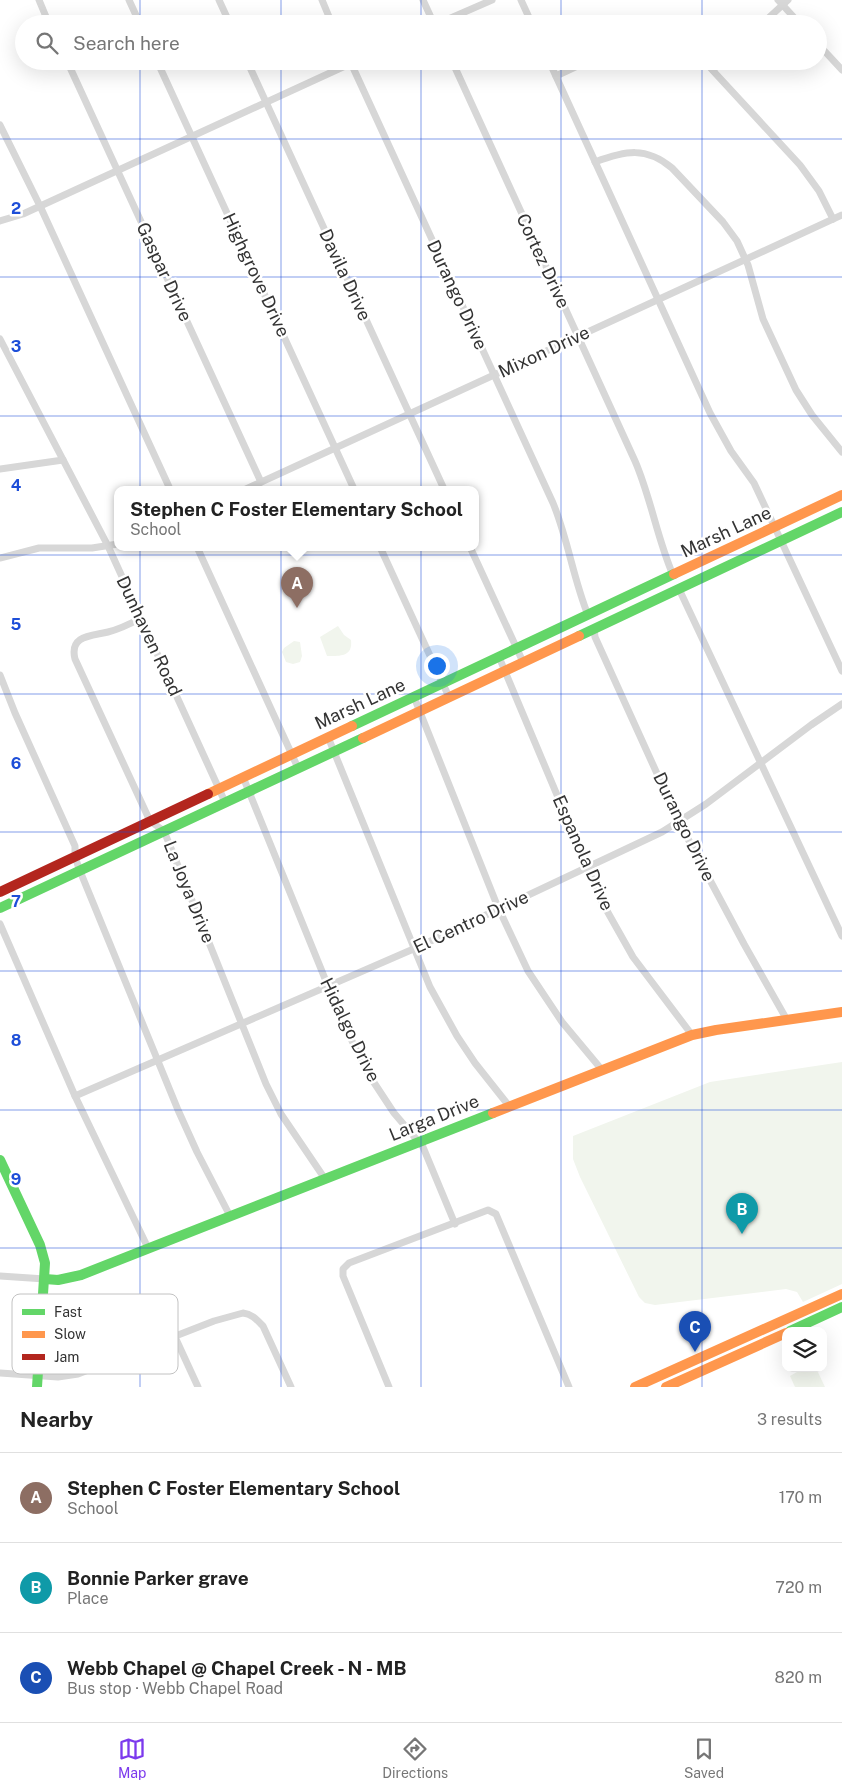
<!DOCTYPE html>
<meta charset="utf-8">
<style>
:root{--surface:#fff;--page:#f6f6f6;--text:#222;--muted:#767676;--line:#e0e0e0;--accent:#7c3aed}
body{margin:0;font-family:"Public Sans",sans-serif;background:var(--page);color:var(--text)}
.controls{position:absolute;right:15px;bottom:15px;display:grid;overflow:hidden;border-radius:10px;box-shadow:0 5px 20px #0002}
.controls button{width:45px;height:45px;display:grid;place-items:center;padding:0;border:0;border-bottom:1px solid var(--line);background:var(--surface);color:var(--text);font:25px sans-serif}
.you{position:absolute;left:436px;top:665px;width:18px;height:18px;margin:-12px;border:4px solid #fff;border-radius:50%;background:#1a73e8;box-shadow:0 0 0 8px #1a73e833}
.badge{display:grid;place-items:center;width:32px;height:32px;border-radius:50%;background:var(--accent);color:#fff;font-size:16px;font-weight:700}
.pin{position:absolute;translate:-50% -41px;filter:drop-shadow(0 1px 2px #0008)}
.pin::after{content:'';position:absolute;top:26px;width:18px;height:15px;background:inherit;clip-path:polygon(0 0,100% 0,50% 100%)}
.popup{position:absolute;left:114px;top:486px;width:365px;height:65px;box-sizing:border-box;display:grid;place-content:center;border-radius:10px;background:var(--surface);filter:drop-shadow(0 1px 4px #0005);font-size:16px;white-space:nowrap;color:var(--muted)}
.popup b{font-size:19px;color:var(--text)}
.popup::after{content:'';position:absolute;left:50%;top:100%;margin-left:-10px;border:10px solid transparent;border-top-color:var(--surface)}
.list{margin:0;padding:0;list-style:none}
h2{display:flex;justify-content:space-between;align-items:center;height:65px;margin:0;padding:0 20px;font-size:21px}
h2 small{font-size:16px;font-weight:400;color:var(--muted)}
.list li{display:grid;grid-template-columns:32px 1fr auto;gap:15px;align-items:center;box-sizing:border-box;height:90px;padding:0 20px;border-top:1px solid var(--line)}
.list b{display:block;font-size:19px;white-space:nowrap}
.list p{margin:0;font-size:16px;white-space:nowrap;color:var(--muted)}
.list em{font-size:16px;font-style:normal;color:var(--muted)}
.icon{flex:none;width:28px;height:28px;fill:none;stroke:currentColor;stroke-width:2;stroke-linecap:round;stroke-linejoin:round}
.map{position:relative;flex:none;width:842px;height:1387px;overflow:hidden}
.search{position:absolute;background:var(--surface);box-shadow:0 5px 20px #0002;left:15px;right:15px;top:15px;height:55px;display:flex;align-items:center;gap:12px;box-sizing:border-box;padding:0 18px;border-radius:28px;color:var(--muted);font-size:19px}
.sheet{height:335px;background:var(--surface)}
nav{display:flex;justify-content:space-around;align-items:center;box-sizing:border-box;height:70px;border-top:1px solid var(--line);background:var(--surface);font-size:14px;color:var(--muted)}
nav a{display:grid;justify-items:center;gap:2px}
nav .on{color:var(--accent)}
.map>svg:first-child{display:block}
.green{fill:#f1f5ed}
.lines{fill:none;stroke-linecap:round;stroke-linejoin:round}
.street{stroke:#d7d7d7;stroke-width:7}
.fast{stroke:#63d668;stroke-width:10}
.slow{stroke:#ff974d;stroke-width:10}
.jam{stroke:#b3261e;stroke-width:10}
.grid{fill:none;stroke:#1d4ed8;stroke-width:1;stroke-opacity:0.55}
.labels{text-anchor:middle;stroke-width:5;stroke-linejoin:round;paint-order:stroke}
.street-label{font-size:18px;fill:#333;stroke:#fff}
.key{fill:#fff;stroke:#c2c2c2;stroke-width:1}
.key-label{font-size:14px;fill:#333}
.grid-label{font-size:16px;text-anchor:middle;font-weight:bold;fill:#1d4ed8;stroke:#fff;stroke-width:5;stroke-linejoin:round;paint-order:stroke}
</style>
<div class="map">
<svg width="842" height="1387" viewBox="0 0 842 1387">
<rect width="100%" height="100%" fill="#fff"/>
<g class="green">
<path d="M338 626 344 635 351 640C353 657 340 656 327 656L320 637Z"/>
<path d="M294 641 300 642 302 656 300 662 293 664 286 662 282 652 284 648Z"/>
<path d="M842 1062V1284L803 1302 797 1292 786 1289 655 1305 645 1303 639 1297 580 1177 573 1159V1136L710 1082Z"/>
<path d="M804 1368H816L825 1387H795L790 1376Z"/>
</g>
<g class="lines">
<g class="street">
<path d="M39 0 49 24"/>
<path d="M129 0 140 24"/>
<path d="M219 0 230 24"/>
<path d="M322 0 332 24"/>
<path d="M423 0 434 24"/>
<path d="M521 0 532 24"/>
<path d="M778 0 800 24"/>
<path d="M437 24 492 0"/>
<path d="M762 24 788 0"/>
<path d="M818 44 842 70"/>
<path d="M67 61 261 482"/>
<path d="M157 61 354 489"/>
<path d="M247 61 444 489"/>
<path d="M350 61 553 503C568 539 573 578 588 615"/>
<path d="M452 61 635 461C651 498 657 538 673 575"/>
<path d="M549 61 710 413 731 451 754 483 842 671"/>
<path d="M704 61 800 165 819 191 833 219"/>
<path d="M713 70 722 61"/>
<path d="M556 76 588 61"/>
<path d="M0 125 40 206 170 489"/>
<path d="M595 162C625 151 646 146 672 168L723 222 737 241 748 265 763 319 796 390 812 415 842 452"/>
<path d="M0 221 23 214 356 61"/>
<path d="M0 339 108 546 225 802"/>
<path d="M0 469 63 460"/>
<path d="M246 489 842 215"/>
<path d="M197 547 298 768"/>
<path d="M380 547 449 697"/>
<path d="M470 547 523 662"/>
<path d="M0 558 39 548H92L118 544"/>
<path d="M679 589 842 936"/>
<path d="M141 618C130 624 120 629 108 632 92 636 69 635 75 659L150 821 164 831 266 1084 281 1114 325 1179"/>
<path d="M594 629 595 637 679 822 744 944 787 1020"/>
<path d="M499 657 602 902 633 957 692 1035"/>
<path d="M0 675 15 713 75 846V857L80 871 178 1110 197 1152 230 1216"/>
<path d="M414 697 497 905 528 971 562 1022 602 1070"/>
<path d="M328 737 430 987 457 1036 475 1063 509 1106"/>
<path d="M243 777 343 1023 369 1075 394 1113 423 1147 455 1224"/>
<path d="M0 924 75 1096 148 1248"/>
<path d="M75 1096 418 947 662 832 706 804 811 725 842 704"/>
<path d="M0 1276 45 1279"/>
<path d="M175 1337 198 1387"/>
<path d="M0 1373 58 1377 78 1374 214 1321 243 1313C252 1314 257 1320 263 1326L291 1387"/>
<path d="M389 1387 343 1276V1269L349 1263 488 1210 496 1214 569 1387"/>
</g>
<g class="fast">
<path d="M579 636 842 512"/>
<path d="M352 726 674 574"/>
<path d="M0 908 363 738"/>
<path d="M0 1160 40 1245 45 1263 37 1387"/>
<path d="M45 1279 58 1280 81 1275 493 1113"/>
<path d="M790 1331 842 1307"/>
</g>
<g class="slow">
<path d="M674 574 842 495"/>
<path d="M363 738 579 636"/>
<path d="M208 794 352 726"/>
<path d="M493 1113 692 1035 716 1030 842 1012"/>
<path d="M635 1387 842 1294"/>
<path d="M666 1387 786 1333"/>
</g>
<path class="jam" d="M0 892 208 794"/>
</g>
<path class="grid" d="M140 0V24M281 0V24M421 0V24M561 0V24M702 0V24M140 61V1387M281 61V1387M421 61V1387M561 61V1387M702 61V1387M0 139H842M0 277H842M0 416H842M0 555H842M0 694H842M0 832H842M0 971H842M0 1110H842M0 1248H842"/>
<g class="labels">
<g class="street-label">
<text transform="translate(543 261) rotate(65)" y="6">Cortez Drive</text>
<text transform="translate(164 272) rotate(65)" y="6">Gaspar Drive</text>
<text transform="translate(256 275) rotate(65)" y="6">Highgrove Drive</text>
<text transform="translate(345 275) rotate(65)" y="6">Davila Drive</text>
<text transform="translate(457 295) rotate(65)" y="6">Durango Drive</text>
<text transform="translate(544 352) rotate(-25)" y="6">Mixon Drive</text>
<text transform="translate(726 532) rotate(-25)" y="6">Marsh Lane</text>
<text transform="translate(149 636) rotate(65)" y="6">Dunhaven Road</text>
<text transform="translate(360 704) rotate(-25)" y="6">Marsh Lane</text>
<text transform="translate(684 827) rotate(64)" y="6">Durango Drive</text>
<text transform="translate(583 853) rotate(66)" y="6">Espanola Drive</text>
<text transform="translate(189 892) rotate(68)" y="6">La Joya Drive</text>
<text transform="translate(471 922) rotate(-25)" y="6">El Centro Drive</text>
<text transform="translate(350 1030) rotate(64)" y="6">Hidalgo Drive</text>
<text transform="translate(434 1118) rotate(-22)" y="6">Larga Drive</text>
</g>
</g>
<rect x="12" y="1294" width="166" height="80" rx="8" class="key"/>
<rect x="22" y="1309" width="23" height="6" fill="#63d668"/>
<rect x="22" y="1331" width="23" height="7" fill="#ff974d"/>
<rect x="22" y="1354" width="23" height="6" fill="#b3261e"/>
<g class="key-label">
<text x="54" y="1317">Fast</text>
<text x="54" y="1339">Slow</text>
<text x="54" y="1362">Jam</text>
</g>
<g class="grid-label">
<text x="16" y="214">2</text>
<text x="16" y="352">3</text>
<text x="16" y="491">4</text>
<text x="16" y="630">5</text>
<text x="16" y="769">6</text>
<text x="16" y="907">7</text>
<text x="16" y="1046">8</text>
<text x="16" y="1185">9</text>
</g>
</svg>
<div class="controls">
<button><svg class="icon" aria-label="layers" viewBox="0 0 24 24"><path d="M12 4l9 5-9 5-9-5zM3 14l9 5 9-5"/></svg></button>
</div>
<div class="you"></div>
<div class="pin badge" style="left:297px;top:608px;background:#8d6e63">A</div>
<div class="popup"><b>Stephen C Foster Elementary School</b>School</div>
<div class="pin badge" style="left:742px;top:1234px;background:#0f9aa8">B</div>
<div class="pin badge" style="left:695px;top:1352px;background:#1a4fb4">C</div>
<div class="search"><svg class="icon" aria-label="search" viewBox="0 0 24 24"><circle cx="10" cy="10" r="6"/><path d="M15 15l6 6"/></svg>Search here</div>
</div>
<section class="sheet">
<h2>Nearby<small>3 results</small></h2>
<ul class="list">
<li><span class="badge" style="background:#8d6e63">A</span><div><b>Stephen C Foster Elementary School</b><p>School</p></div><em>170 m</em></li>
<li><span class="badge" style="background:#0f9aa8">B</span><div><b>Bonnie Parker grave</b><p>Place</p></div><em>720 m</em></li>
<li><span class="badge" style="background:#1a4fb4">C</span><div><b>Webb Chapel @ Chapel Creek - N - MB</b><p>Bus stop · Webb Chapel Road</p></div><em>820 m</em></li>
</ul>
</section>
<nav>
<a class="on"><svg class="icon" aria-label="map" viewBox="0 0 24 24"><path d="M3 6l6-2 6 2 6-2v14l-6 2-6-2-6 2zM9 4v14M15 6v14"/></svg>Map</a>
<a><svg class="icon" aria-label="directions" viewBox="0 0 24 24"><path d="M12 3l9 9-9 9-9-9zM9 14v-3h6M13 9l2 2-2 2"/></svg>Directions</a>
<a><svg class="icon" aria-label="saved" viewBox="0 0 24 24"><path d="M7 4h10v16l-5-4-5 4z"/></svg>Saved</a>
</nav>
